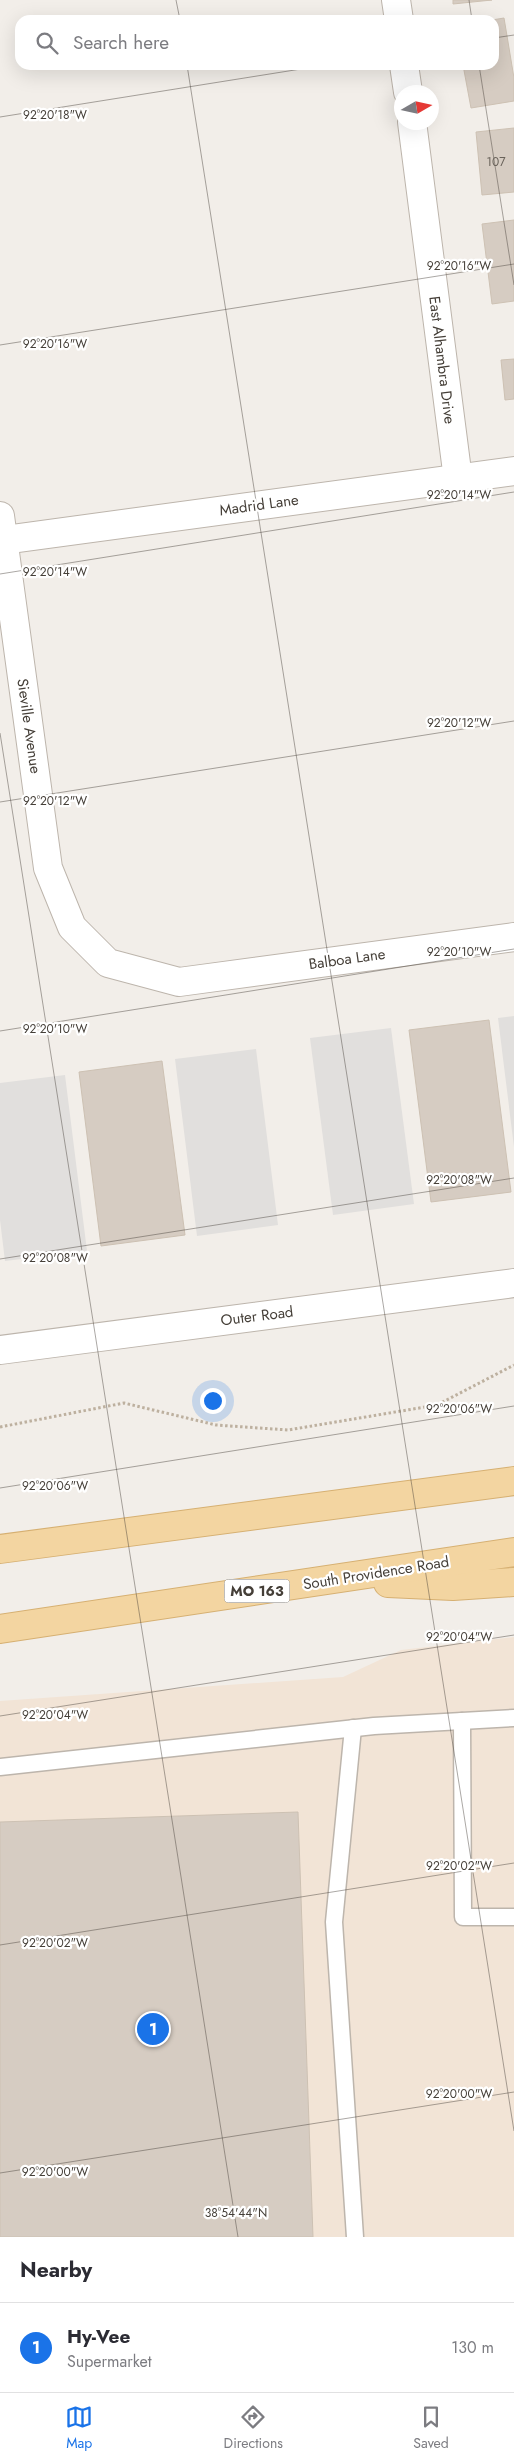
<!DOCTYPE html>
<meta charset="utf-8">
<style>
:root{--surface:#fff;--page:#f7f7f7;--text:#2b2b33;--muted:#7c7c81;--line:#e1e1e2;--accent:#1a73e8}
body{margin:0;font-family:Jost,sans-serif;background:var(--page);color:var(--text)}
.compass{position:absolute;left:394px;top:85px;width:45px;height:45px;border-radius:50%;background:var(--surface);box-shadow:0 5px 20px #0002;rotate:81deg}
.you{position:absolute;left:212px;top:1400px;width:18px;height:18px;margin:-12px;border:4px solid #fff;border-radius:50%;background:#1a73e8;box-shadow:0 0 0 8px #1a73e833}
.badge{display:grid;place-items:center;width:32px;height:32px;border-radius:50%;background:var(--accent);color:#fff;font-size:16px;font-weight:700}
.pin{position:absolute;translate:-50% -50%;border:2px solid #fff;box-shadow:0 1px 5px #0006}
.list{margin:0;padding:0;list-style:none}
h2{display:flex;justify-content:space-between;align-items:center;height:65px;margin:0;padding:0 20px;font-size:21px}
h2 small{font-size:16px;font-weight:400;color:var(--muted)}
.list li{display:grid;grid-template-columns:32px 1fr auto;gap:15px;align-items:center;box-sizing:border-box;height:90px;padding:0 20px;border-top:1px solid var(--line)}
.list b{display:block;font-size:19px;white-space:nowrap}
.list p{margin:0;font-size:16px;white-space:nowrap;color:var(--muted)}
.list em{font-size:16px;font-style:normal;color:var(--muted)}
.icon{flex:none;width:28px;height:28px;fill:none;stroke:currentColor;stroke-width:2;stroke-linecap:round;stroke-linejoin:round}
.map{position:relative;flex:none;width:514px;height:2237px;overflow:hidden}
.search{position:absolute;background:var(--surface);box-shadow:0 5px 20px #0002;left:15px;right:15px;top:15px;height:55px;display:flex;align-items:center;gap:12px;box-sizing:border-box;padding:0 18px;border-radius:15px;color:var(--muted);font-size:19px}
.sheet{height:155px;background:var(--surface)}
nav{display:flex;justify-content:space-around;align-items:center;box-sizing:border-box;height:70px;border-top:1px solid var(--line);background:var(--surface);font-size:14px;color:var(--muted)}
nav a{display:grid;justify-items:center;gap:2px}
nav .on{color:var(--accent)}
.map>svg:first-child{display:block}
.commercial{fill:#f2e4d6}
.parking{fill:#e1dfdd}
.building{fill:#d6ccc2;stroke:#cdc1b3}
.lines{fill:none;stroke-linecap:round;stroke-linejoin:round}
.lane-casing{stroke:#bdb5ac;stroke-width:19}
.street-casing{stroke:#bdb5ac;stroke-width:30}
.primary-casing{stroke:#d6b072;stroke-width:30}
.path{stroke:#bdb09f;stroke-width:3;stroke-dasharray:2.5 2.5;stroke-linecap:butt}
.lane{stroke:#fff;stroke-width:16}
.street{stroke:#fff;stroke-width:28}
.primary{stroke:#f3d5a1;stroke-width:28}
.ticks{fill:none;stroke:#453f38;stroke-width:1;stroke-opacity:0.45}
.labels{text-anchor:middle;stroke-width:4.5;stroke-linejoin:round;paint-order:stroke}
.number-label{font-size:12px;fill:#69625a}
.shield{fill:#fff;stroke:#7d7974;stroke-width:1}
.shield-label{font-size:14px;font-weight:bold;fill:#453f38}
.street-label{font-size:15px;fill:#453f38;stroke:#fff}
.ticks-label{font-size:12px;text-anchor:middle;fill:#453f38;stroke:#fff;stroke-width:4.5;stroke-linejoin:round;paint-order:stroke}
</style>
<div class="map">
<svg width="514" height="2237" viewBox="0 0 514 2237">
<rect width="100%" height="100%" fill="#f2eee9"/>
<path class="commercial" d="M514 1637V2237H0V1701L343 1677 401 1650Z"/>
<g class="parking">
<path d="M514 1016V1147L498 1018Z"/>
<path d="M391 1028 414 1204 333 1215 310 1038Z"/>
<path d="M256 1049 278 1225 197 1236 175 1059Z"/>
<path d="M65 1075 87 1251 5 1261 0 1220V1083Z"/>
</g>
<g class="building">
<path d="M453 0H492L453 4Z"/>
<path d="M504 18 514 78V101L471 108 463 65H494V20H492Z"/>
<path d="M514 128V192L482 195 476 132Z"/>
<path d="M514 220V301L492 304 482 224Z"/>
<path d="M514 359V399L505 400 501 360Z"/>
<path d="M489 1020 511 1192 431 1202 409 1030Z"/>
<path d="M162 1061 185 1235 101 1246 79 1072Z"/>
<path d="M298 1812 313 2237H0V1822Z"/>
</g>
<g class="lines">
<g class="lane-casing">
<g id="lane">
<path d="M462 1721 463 1917H514"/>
<path d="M353 1728 334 1922 355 2237"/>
<path d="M0 1767 374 1726 514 1718"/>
</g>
</g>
<g class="street-casing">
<g id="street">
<path d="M396 0 399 20"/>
<path d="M404 65 408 92"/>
<path d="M412 122 458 479"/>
<path d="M0 516 48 868 72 927 108 963 179 982 514 937"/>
<path d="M4 540 514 471"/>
<path d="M0 1350 514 1283"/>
</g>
</g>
<g class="primary-casing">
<g id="primary">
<path d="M0 1549 514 1481"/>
<path d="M388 1583 453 1586 514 1582"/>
<path d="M0 1629 514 1552"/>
</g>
</g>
<path class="path" d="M0 1427 124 1403 216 1425 288 1430 437 1405 514 1365"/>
<use href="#lane" class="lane"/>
<use href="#street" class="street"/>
<use href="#primary" class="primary"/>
</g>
<path class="ticks" d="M176 0 180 20M469 0 472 20M494 38 514 35M187 65 514 2131M479 65 514 285M0 117 326 65M0 345 514 264M0 574 514 492M0 733 238 2237M0 802 514 721M0 1031 514 949M0 1259 514 1178M0 1488 514 1406M0 1716 514 1635M0 1945 514 1863M0 2173 514 2092"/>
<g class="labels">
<g class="number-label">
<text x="496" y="166">107</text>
</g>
<rect class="shield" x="224.5" y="1579.5" width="65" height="23" rx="4"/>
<g class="shield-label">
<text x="257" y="1596">MO 163</text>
</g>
<g class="street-label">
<text transform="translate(442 360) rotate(83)" y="5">East Alhambra Drive</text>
<text transform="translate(259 505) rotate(-8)" y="5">Madrid Lane</text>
<text transform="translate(29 726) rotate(82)" y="5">Sieville Avenue</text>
<text transform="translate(347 959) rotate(-8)" y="5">Balboa Lane</text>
<text transform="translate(257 1316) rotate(-7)" y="5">Outer Road</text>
<text transform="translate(376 1573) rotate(-9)" y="5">South Providence Road</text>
</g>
</g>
<g class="ticks-label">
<text x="55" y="119">92°20'18"W</text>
<text x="459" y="270">92°20'16"W</text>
<text x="55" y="348">92°20'16"W</text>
<text x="459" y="499">92°20'14"W</text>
<text x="55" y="576">92°20'14"W</text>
<text x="459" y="727">92°20'12"W</text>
<text x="55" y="805">92°20'12"W</text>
<text x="459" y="956">92°20'10"W</text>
<text x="55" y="1033">92°20'10"W</text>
<text x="459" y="1184">92°20'08"W</text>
<text x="55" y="1262">92°20'08"W</text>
<text x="459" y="1413">92°20'06"W</text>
<text x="55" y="1490">92°20'06"W</text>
<text x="459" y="1641">92°20'04"W</text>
<text x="55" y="1719">92°20'04"W</text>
<text x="459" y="1870">92°20'02"W</text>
<text x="55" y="1947">92°20'02"W</text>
<text x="459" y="2098">92°20'00"W</text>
<text x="55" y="2176">92°20'00"W</text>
<text x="236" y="2217">38°54'44"N</text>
</g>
</svg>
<svg class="compass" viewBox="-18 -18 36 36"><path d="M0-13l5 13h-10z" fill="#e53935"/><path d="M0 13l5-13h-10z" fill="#7c7c81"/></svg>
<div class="you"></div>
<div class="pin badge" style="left:153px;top:2029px">1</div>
<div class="search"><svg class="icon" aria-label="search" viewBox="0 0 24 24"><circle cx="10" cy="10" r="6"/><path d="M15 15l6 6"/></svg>Search here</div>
</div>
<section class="sheet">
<h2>Nearby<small></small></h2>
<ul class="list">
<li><span class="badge">1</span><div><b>Hy-Vee</b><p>Supermarket</p></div><em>130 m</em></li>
</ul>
</section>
<nav>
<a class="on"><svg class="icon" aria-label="map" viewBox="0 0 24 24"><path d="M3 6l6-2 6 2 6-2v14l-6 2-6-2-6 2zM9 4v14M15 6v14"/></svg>Map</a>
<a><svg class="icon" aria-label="directions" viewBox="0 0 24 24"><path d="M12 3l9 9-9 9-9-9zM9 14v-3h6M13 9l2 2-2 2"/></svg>Directions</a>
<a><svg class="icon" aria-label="saved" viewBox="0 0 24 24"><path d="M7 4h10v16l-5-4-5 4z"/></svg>Saved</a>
</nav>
